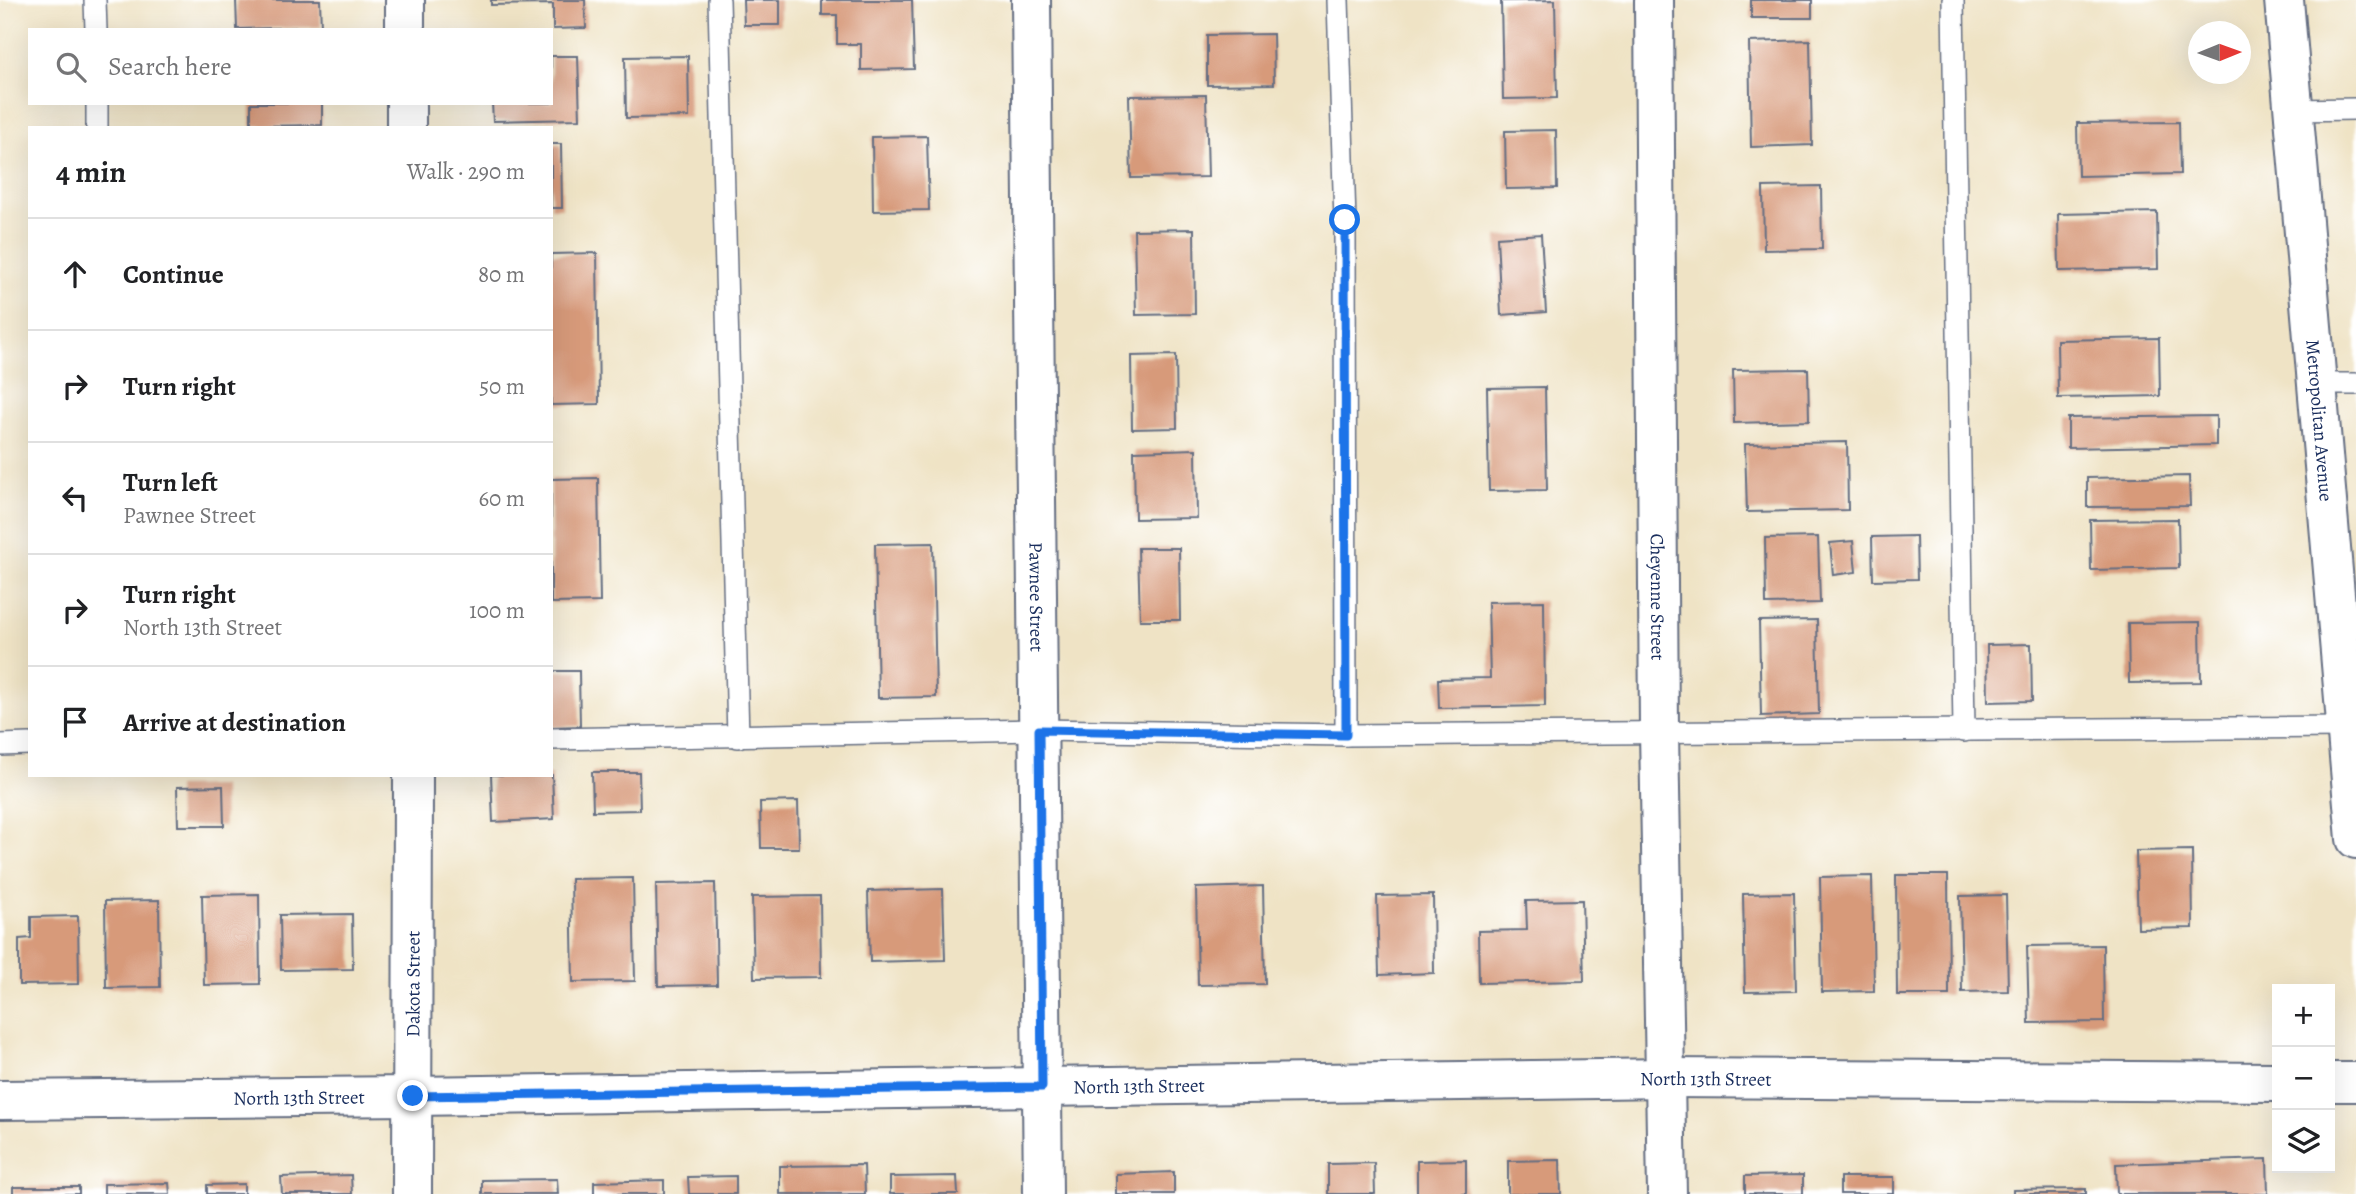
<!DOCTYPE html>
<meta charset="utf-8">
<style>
:root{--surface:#fff;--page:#f6f6f6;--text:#202124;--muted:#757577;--line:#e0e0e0}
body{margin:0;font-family:Alegreya,serif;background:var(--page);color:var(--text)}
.controls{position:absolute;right:21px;bottom:21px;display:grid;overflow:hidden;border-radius:0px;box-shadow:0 7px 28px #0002}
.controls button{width:63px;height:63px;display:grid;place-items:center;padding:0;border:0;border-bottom:2px solid var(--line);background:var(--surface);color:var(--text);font:35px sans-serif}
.compass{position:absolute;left:2188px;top:21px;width:63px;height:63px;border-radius:50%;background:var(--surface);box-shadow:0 7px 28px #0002;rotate:89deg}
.stop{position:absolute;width:21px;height:21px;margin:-16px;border:5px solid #1a73e8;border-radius:50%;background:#fff}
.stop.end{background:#1a73e8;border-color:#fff;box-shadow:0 2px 7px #0008}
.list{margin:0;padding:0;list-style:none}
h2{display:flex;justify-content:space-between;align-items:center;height:91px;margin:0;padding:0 28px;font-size:30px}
h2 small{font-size:23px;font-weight:400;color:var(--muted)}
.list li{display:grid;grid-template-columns:46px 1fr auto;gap:21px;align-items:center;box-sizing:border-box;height:112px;padding:0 28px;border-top:2px solid var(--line)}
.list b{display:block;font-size:26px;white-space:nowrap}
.list p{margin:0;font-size:23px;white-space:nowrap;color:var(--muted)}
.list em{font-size:23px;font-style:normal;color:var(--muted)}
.icon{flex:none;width:38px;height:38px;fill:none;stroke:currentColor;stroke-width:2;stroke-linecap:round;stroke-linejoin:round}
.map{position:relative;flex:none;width:2356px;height:1194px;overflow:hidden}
.search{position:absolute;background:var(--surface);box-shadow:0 7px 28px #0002;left:28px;top:28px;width:525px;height:77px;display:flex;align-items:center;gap:18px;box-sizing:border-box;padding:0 24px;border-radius:0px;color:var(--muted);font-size:26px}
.panel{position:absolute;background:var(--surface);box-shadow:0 7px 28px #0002;left:28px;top:126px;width:525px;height:651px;border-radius:0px}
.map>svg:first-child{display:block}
.building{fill:#d79a7a}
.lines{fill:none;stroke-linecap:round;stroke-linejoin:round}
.service-casing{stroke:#656e82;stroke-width:24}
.minor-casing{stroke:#656e82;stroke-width:42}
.trunk-casing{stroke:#656e82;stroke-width:42}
.service{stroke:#fff;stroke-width:21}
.minor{stroke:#fff;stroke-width:38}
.trunk{stroke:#fff;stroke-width:38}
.route{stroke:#1a73e8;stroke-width:9}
.labels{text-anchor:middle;stroke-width:7;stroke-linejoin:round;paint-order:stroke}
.street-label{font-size:19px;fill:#1b2f5e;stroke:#fff}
</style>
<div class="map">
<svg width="2356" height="1194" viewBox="0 0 2356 1194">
<rect width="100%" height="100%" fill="#fff"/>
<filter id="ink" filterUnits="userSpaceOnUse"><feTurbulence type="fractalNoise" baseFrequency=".0143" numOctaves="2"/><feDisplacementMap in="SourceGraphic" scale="14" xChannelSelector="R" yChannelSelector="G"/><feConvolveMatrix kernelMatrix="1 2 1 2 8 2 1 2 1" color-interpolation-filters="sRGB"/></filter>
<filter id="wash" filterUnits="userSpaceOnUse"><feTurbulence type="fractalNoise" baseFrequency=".00686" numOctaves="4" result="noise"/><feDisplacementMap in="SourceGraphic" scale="28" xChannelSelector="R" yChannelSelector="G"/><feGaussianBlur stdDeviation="1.57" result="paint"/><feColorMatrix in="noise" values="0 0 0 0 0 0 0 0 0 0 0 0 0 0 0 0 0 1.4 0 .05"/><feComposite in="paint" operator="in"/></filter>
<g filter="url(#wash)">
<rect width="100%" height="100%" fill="#efe3c5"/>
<g id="blocks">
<g class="building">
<path d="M236 0H320L321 27 237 29Z"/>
<path d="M491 0H585L586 28 553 29V4L491 5Z"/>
<path d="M743 0H780V25H744Z"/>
<path d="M822 0H912L914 69 861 70V44H837V15H822Z"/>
<path d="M1555 0 1557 98 1503 99 1501 1Z"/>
<rect x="1751" y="0" width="61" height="18"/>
<path d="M1273 34 1274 84 1207 85V35Z"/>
<path d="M1810 40 1812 145 1751 147 1749 42Z"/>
<path d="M551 56H578L580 119 493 121 492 103H551Z"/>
<path d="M688 56 689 117 626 118 625 57Z"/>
<path d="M1206 95 1208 177 1131 178 1129 96Z"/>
<path d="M251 103H322V125L251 126Z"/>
<path d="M2179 122 2180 174 2078 176 2077 123Z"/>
<path d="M1556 130 1557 188 1506 189 1505 131Z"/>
<path d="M927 136 929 210 873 211 872 137Z"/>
<path d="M551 144H561L562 208H551Z"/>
<path d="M1821 186 1822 249 1764 250 1763 187Z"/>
<path d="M2157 212 2158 269 2059 271 2058 214Z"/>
<path d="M1194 229 1195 314 1136 315 1134 230Z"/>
<path d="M1541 234 1546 312 1501 315 1497 237Z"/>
<path d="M597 253 599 404 551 405V254Z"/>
<path d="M2159 338 2160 396 2058 398 2057 340Z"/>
<path d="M1176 355 1177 428 1132 429 1131 356Z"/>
<path d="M1808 369 1809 421 1734 423 1733 370Z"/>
<path d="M1545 387 1547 490 1489 491 1487 388Z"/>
<path d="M2216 416V445L2068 448V418Z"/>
<path d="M1847 442 1848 510 1747 512 1745 444Z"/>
<path d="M1196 449 1197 518 1135 519 1134 451Z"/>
<path d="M2189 476 2190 506 2087 507V478Z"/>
<path d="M598 478 600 602 551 603V479Z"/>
<path d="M2178 519 2179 568 2091 570 2090 520Z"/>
<path d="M1916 536 1917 579 1873 580 1872 537Z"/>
<path d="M1818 537 1820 603 1766 604 1765 538Z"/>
<path d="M1853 541 1856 572 1833 575 1830 543Z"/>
<path d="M933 543 936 697 878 698 875 544Z"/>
<path d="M1138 548H1179L1180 620H1140Z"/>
<path d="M1544 601 1545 706 1439 708 1438 679 1490 678 1488 602Z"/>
<path d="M1817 620 1819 714 1761 716 1759 621Z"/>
<path d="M2200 622 2201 682 2129 683 2128 623Z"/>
<path d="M2031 644 2032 701 1988 702 1987 645Z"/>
<path d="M551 671H579L580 726 551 727Z"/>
<path d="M592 772H639L640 810 593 811Z"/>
<path d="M491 775H552L554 819 493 822Z"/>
<path d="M223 786 224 826H178L177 787Z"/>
<path d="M798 801 799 848H761L760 802Z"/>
<path d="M2192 850 2193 928 2138 929 2136 851Z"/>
<path d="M1896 875H1948L1949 995H1897Z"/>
<path d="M1872 876 1874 991 1822 992 1820 877Z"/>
<path d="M633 878 635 981 573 982 571 879Z"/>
<path d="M715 883 717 985 658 986 656 884Z"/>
<path d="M1263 886 1265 984 1198 985 1196 888Z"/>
<path d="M943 889 945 960 870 962 868 891Z"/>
<path d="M1794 893 1796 991 1745 992 1743 894Z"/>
<path d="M259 894 260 984 204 985 202 895Z"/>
<path d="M1433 895 1434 973 1379 975 1377 896Z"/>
<path d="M2006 895 2008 991 1962 992 1960 896Z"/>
<path d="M820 896 821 977 754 978 752 897Z"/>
<path d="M159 900 160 987 106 988 105 901Z"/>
<path d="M1582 900 1584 981 1479 983 1478 931 1527 930 1526 901Z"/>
<path d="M352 914 353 969 281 970 280 915Z"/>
<path d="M78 916 79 984 19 985V939L31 938V917Z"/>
<path d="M2103 945 2104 1022 2029 1023 2027 946Z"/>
<path d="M2267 1159 2268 1194H2117L2116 1164Z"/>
<path d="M1466 1160V1194H1417V1161Z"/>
<path d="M1560 1160 1561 1194H1508V1161Z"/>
<path d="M1374 1163 1375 1194H1328V1164Z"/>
<path d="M864 1165 865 1194H780V1166Z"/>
<path d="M1174 1172V1194H1116V1174Z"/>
<path d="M351 1175 352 1194H282L281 1177Z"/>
<path d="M1803 1175V1194H1745V1176Z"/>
<path d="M736 1176V1194H689L688 1177Z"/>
<path d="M957 1176 958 1194H890V1177Z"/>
<rect x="1840" y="1177" width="54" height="17"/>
<path d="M557 1179 558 1194H482V1180Z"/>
<path d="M664 1180V1194H594V1182Z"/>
<path d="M169 1183 170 1194H104V1184Z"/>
<path d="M244 1184V1194H207V1185Z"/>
<rect x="13" y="1187" width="66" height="7"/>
<path d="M2086 1189V1194H2013V1190Z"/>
</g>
</g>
</g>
<g filter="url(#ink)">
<use href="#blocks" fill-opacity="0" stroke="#656e82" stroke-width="2"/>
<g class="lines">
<g class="service-casing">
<g id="service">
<path d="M95 0 96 30"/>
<path d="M719 0 738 737"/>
<path d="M1338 0 1345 221 1346 735"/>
<path d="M1953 0 1964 731"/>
<path d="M97 103V128"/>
<path d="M2294 110 2356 109"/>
<path d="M2316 384H2356"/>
<path d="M551 739 1039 730 1346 735 2347 727"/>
<path d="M0 745 30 744"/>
</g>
</g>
<g class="minor-casing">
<g id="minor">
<path d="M405 0V30"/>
<path id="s1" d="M1031 0 1043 1194"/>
<path id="s2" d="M1654 0 1659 731 1667 1194"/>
<path d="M406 103V128"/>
<path d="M2330 1082H2356"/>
<path id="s3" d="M0 1100 413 1096 1666 1078 2277 1082"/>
<path id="s4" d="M412 1194 413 775"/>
</g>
</g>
<g class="trunk-casing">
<g id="trunk">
<path id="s5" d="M2284 0 2356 839"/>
</g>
</g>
<use href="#service" class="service"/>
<use href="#minor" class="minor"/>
<use href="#trunk" class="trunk"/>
</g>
</g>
<g class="lines" filter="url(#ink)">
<path class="route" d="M413 1096 1042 1087 1039 730 1346 735 1345 220"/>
</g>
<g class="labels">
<g class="street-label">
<text dy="7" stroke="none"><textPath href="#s5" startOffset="422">Metropolitan Avenue</textPath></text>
<text dy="7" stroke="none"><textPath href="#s1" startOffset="597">Pawnee Street</textPath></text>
<text dy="7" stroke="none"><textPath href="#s2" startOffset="597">Cheyenne Street</textPath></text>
<text dy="7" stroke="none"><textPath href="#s4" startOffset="210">Dakota Street</textPath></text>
<text dy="7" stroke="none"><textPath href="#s3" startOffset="1706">North 13th Street</textPath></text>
<text dy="7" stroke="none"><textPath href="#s3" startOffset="1139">North 13th Street</textPath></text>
<text dy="7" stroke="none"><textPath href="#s3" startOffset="299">North 13th Street</textPath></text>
</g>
</g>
</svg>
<div class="controls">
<button>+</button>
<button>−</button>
<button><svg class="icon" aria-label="layers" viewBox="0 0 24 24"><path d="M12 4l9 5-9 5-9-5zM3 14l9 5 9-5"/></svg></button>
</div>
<svg class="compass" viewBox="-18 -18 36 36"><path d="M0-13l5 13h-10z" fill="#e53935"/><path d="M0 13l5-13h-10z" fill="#757577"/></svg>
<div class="stop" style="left:1345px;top:220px"></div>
<div class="stop end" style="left:413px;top:1096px"></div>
<div class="search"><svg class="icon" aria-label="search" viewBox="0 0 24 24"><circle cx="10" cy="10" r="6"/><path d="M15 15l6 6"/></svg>Search here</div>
<section class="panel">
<h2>4 min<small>Walk · 290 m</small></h2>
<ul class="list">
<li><svg class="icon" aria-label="ahead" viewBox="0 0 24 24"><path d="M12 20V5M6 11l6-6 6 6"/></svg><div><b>Continue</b></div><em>80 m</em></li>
<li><svg class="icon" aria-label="right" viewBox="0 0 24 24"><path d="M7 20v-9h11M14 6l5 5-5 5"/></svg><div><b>Turn right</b></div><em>50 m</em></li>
<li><svg class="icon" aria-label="left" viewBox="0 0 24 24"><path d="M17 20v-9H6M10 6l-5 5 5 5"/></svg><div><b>Turn left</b><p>Pawnee Street</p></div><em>60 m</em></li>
<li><svg class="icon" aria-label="right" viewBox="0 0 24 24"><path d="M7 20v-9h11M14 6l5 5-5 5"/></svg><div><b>Turn right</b><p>North 13th Street</p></div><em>100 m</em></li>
<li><svg class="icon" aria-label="arrive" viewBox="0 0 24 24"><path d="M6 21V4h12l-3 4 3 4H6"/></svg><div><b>Arrive at destination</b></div></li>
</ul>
</section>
</div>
